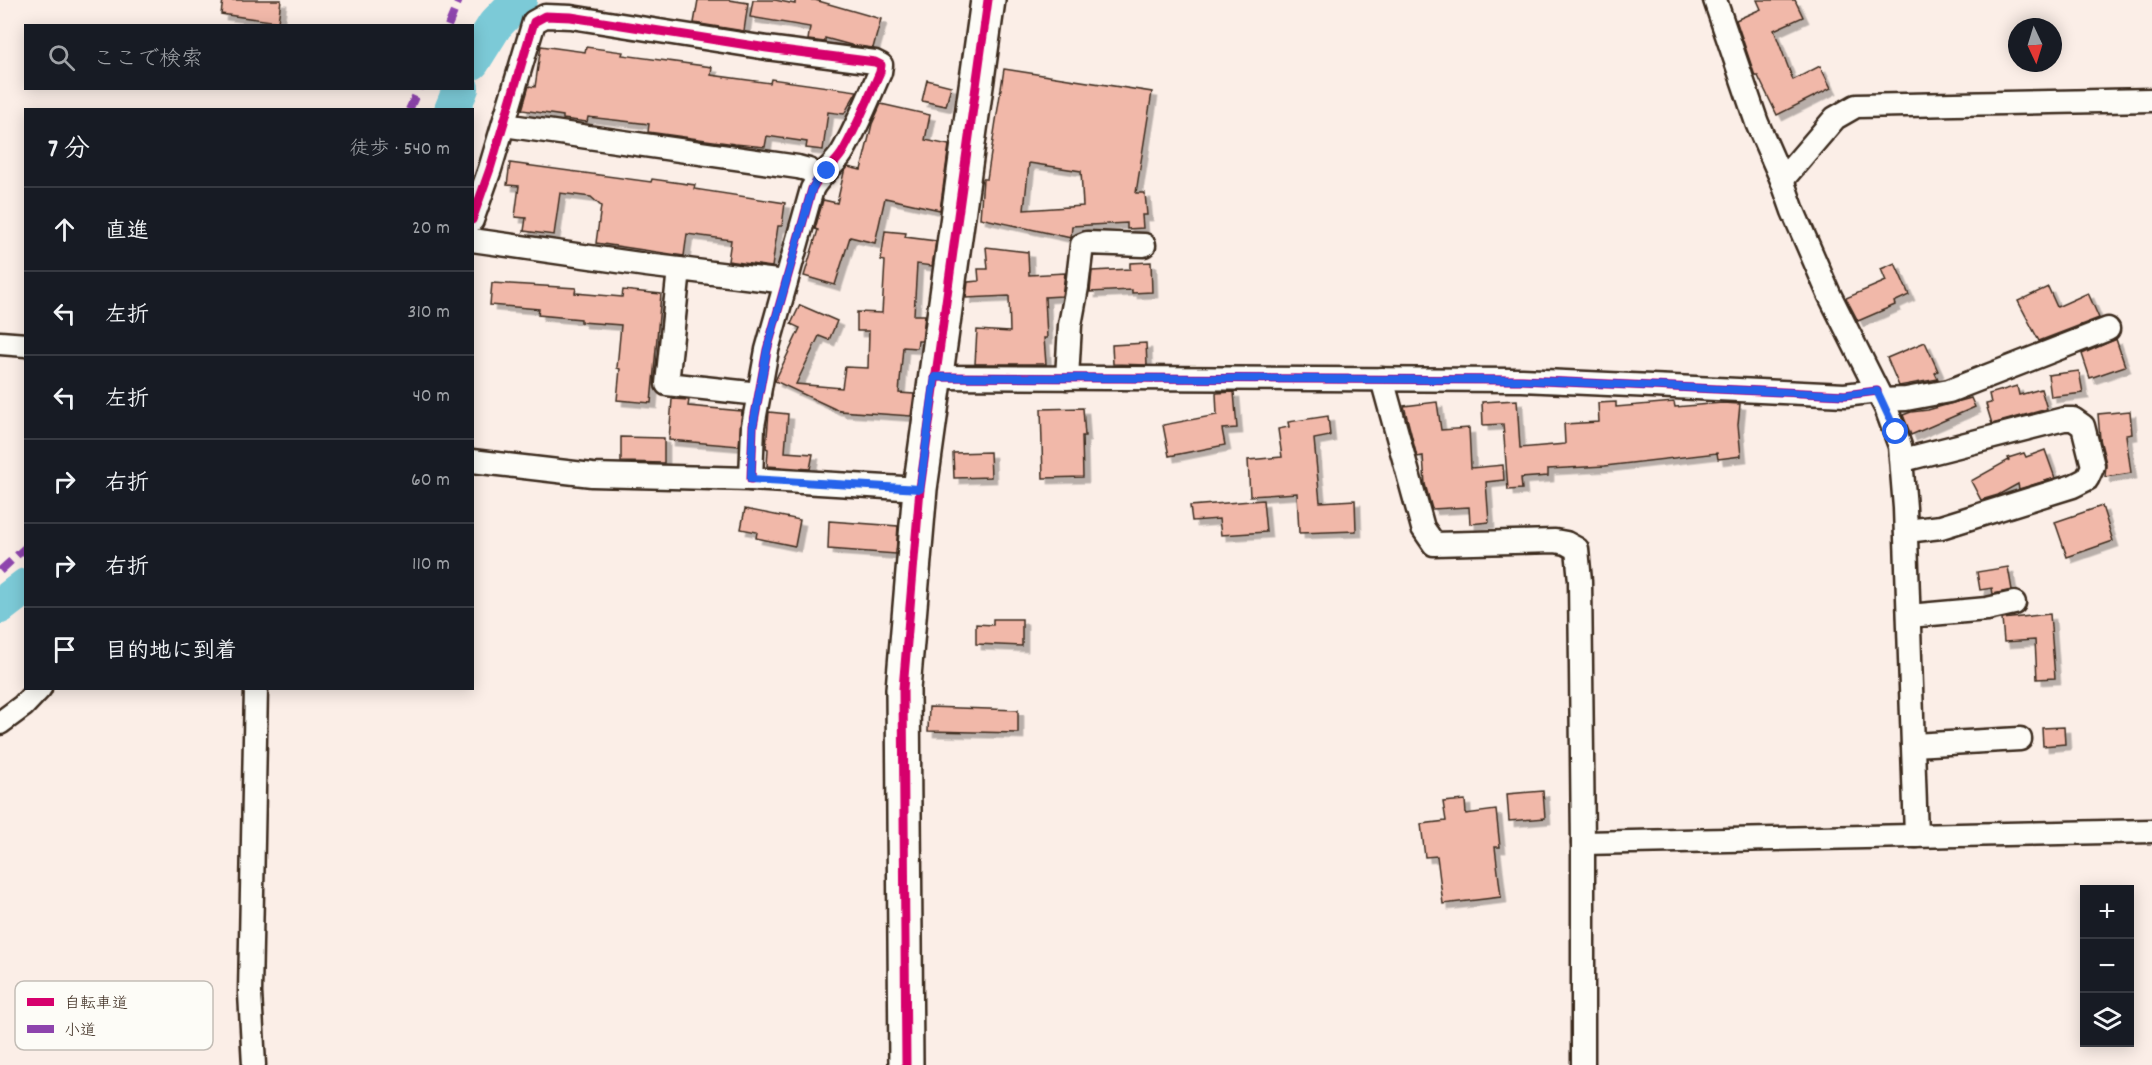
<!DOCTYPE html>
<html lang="ja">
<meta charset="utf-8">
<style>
:root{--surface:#171b24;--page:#20242c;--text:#f1f3f6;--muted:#9ea1a6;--line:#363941}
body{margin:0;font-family:Dekko,"Klee One",sans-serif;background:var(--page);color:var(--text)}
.controls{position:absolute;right:18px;bottom:18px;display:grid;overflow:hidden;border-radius:0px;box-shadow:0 3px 15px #0003}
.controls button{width:54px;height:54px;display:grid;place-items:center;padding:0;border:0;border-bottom:2px solid var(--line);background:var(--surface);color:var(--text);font:30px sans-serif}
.compass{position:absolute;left:2008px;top:18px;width:54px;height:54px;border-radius:50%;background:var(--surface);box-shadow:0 3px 15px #0003;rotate:176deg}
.stop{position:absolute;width:18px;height:18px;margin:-14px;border:4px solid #2563eb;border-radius:50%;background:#fff}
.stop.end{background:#2563eb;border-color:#fff;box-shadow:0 2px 6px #0008}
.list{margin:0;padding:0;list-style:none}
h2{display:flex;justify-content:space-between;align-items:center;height:78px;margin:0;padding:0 24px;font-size:26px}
h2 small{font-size:20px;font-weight:400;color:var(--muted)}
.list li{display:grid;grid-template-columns:39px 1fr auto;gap:18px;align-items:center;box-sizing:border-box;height:84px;padding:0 24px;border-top:2px solid var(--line)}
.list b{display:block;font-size:22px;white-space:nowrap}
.list em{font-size:20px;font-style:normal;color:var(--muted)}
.icon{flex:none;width:33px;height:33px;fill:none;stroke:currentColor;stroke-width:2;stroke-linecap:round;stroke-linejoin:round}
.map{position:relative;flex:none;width:2152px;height:1065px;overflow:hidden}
.search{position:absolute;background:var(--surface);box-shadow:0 3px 15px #0003;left:24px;top:24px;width:450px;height:66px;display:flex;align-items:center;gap:15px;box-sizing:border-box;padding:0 21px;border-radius:0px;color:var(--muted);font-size:22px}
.panel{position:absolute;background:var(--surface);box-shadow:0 3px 15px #0003;left:24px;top:108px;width:450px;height:582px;border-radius:0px}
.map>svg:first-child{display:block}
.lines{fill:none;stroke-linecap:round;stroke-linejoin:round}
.river{stroke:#7bcad7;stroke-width:36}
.building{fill:#f1b8a9;stroke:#3b2a1e;stroke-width:1.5;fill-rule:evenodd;filter:url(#shadow)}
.street-casing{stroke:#3b2a1e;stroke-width:27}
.secondary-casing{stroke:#3b2a1e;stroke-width:38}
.street{stroke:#fdfcf7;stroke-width:22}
.secondary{stroke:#fdfcf7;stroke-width:33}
.quiet{stroke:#8e44ad;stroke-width:8;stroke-dasharray:15 8;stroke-linecap:butt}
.cycleway-casing{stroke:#fdfcf7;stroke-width:13}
.cycleway{stroke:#d6006c;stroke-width:9}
.route{stroke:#2563eb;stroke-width:8}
.key{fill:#fdfcf7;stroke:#c3bdb6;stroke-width:1.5}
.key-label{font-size:16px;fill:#3b2a1e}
</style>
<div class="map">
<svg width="2152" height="1065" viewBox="0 0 2152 1065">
<defs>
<filter id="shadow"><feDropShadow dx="5.5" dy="5.5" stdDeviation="0" flood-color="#0004"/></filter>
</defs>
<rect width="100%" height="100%" fill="#fbeee7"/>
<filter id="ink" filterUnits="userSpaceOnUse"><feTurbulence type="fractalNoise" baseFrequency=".0167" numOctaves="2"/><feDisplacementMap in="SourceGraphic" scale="12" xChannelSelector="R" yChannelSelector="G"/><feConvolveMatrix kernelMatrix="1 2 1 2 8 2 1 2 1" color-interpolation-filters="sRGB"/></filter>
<g filter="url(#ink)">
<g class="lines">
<g class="river">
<path d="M472 62 495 25 519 0"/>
<path d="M452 110 461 88"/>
<path d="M0 606 26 586"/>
</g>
</g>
<g class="building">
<path d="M223 0H281L278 22 221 14Z"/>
<path d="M698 0H729L748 3 744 31 694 23Z"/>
<path d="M753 0H775L795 4V0H815L881 19 873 48 851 45 825 38V42L808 40 810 27 750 17Z"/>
<path d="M1757 0H1795L1803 17 1774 30 1793 80 1820 66 1831 88 1777 115 1758 76H1755L1736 20 1761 9Z"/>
<path d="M541 46 585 52 586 47 623 52 622 55 712 67 711 75 770 83 771 79 857 91 844 114 828 112 823 150 806 148 807 142 767 136 765 147 735 144 648 132 649 124 588 117 587 122 563 119V116L522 110 529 86 535 87Z"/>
<path d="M1004 69 1152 92 1136 193H1145L1147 215H1142L1143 228 1127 229V223L1072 226 1071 238 980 218 983 179H987ZM1029 163 1081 171 1083 206 1024 210Z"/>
<path d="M927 80 951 86 946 106 922 101Z"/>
<path d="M881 104 930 115 925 140 949 145 940 210 885 198 875 243 850 237 835 285 804 276 818 230 815 229 823 200 837 203 844 172 848 167 861 170 872 124Z"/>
<path d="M510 163 651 182 652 179 695 185 694 189 785 203 782 226H778L772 267 728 261 731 240 687 234 684 256 596 243 601 206 591 197 560 193 554 235 524 231 526 218 515 217 519 186 507 185Z"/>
<path d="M885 231 906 233 905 237 936 241 932 266 917 264 914 315H925L922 341H918L917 348 903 347 899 393 914 394 911 416 840 411 841 410 835 409 775 381 800 328 791 324 800 305 837 321 829 340 819 336 796 384 842 388 845 367 868 368 869 331H857V312L882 313 885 261 881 260Z"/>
<path d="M986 247 1028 252 1029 275 1065 273 1062 296 1045 297 1047 338H1044L1046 364H975L977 330 1010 332 1009 296 966 298 968 282 979 281 978 269H988Z"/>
<path d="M1151 262 1152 292 1132 293V290L1090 292 1092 271 1130 269V263Z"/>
<path d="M1895 263 1909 295 1894 302 1895 305 1858 321 1846 298 1886 281 1881 269Z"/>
<path d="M492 283 576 288 575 293 622 297 623 290 661 294 651 403 617 400 620 369 617 368 621 325 581 322V319L538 315 539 309 490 305Z"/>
<path d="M2048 287 2057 307 2088 293 2099 318 2039 341 2018 301Z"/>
<path d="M2116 339 2125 366 2090 378 2082 354Z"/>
<path d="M1925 342 1938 371 1935 373 1938 379 1899 386 1887 358Z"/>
<path d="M1146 343 1147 365 1113 364 1112 345Z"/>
<path d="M2079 371 2083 393 2051 397 2048 375Z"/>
<path d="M2017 386 2019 395 2041 389 2047 409 1992 424 1986 404 1991 403 1989 394Z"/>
<path d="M1234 392 1237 428 1222 429 1225 445 1169 456 1163 425 1217 415 1216 393Z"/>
<path d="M1971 398 1975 407 1911 435 1903 415 1911 412 1928 410Z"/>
<path d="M672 399 689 400 688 406 742 411 739 446 669 440Z"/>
<path d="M1517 400 1520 448 1565 444 1564 424 1599 422 1598 403 1616 402V407L1674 402 1675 407 1722 403 1740 404 1738 425 1741 456 1718 459 1717 453 1605 466 1548 469V476L1521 478 1522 489 1508 490 1503 424 1483 425 1482 402Z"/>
<path d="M1437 402 1441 430 1469 428 1471 468 1503 465 1504 480 1486 482 1489 522 1470 524 1469 507 1432 509 1425 484 1423 456 1417 457 1404 406Z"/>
<path d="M1083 408 1085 436H1082L1083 477 1043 478 1041 409Z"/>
<path d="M2130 411 2132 434 2126 435 2131 473 2105 477 2106 463 2100 439 2098 414Z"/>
<path d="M769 412 788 414 785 452 813 454 810 469 767 466 768 449 766 448Z"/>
<path d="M1328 416 1330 436 1314 439 1320 502 1355 500 1356 531 1299 533 1297 493 1250 496 1248 460 1282 457 1278 429 1289 427 1288 422Z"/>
<path d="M621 437 664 438V463L621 462Z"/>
<path d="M2045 450 2055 478 2019 489 2018 484 1998 495 1981 500 1971 481 2009 460 2008 458 2024 453 2026 457Z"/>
<path d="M990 452 991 477 954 478 953 453Z"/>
<path d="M1263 500 1266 532 1221 535 1219 519 1192 521 1190 506Z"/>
<path d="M2102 506 2113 541 2067 557 2055 522Z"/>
<path d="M745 509 800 520 795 546 756 538 757 532 741 529Z"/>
<path d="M829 521 898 526 896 554 828 549Z"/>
<path d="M2008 567 2012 590 1993 594 1992 588 1980 590 1977 572Z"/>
<path d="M2050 614 2055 678 2037 679 2035 640 2004 642 2002 619Z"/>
<path d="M993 619H1022V646L976 644V624L993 625Z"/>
<path d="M929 707 1018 710V733L928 731Z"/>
<path d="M2064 727 2065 744 2043 746 2042 728Z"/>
<path d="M1543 791 1545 818 1509 821 1507 794Z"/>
<path d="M1465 800 1466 814 1496 810 1500 847H1495L1501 897 1443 904 1437 856 1425 857 1421 824 1446 821 1443 802Z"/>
</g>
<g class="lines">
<g class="street-casing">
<g id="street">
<path d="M1715 0 1757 123 1782 180 1793 211 1829 294 1886 408 1900 446 1905 508 1916 836"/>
<path d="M504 125 798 167 809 170 817 178"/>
<path d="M1782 180 1835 118 1856 106 2152 100"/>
<path d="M472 220 490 169 534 22 545 16 571 17 767 48 875 62 881 65 880 72C868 99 857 127 842 153 833 167 819 175 812 189L767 350 753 426 751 479"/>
<path d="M472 240 646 265 786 282"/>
<path d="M679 269 667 384 759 394"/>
<path d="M0 343 26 345"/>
<path d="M935 377 1522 380 1845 395 1877 391"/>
<path d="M1067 378 1070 325 1077 287 1082 245 1087 243 1144 245"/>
<path d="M1382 379 1423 528 1434 544 1555 541 1566 543 1577 549 1580 581 1583 843V1065"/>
<path d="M1882 400 1906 399 1949 391 2108 329"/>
<path d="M1903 460 2064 419H2073L2083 426 2093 466 2087 479 2073 486 1941 527 1906 531"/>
<path d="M472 461 592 475 751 479 920 489"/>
<path d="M1909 616 1987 609 2014 603"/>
<path d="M0 723 23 706 40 688"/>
<path d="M1913 745 2020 739"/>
<path d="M1583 843 2152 831"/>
<path d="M254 1065 250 993 256 688"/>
</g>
</g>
<g class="secondary-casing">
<path id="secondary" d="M906 1065 903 689 920 489 988 0"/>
</g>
<use href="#street" class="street"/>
<use href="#secondary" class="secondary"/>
<g class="quiet">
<path d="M448 26 459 0"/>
<path d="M409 110 419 88"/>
<path d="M0 571 26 547"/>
</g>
<g class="cycleway-casing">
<g id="cycleway">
<path d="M472 220 490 169 534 22 545 16 571 17 767 48 875 62 881 65 880 72C868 99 857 127 842 153 833 167 819 175 812 189L767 350 753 426 751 479"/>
<path d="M935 377 1522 380 1845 395 1877 391"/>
<path d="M906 1065 903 689 920 489 988 0"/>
</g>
</g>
<use href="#cycleway" class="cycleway"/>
</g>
</g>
<g class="lines" filter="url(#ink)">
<path class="route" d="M827 171 818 178 812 189 767 350 753 426 751 479 920 489 935 377 1522 380 1845 395 1877 391 1896 432"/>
</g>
<rect x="15" y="981" width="198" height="69" rx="9" class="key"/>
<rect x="27" y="998" width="27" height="8" fill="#d6006c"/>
<rect x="27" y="1025" width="27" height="8" fill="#8e44ad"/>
<g class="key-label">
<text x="64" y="1008">自転車道</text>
<text x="64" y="1035">小道</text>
</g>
</svg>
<div class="controls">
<button>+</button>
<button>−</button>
<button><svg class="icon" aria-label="layers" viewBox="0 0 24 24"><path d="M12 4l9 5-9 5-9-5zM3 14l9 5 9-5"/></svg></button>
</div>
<svg class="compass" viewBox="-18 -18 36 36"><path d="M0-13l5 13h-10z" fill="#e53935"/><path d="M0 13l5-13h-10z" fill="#9ea1a6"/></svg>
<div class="stop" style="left:1896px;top:432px"></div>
<div class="stop end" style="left:827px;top:171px"></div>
<div class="search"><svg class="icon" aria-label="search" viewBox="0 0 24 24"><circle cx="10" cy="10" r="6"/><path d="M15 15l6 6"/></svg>ここで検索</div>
<section class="panel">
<h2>7 分<small>徒歩 · 540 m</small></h2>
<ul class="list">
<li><svg class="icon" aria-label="ahead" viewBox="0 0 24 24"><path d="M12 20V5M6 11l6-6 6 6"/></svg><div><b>直進</b></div><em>20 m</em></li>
<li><svg class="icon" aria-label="left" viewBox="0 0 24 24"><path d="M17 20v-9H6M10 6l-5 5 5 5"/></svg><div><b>左折</b></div><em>310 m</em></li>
<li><svg class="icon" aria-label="left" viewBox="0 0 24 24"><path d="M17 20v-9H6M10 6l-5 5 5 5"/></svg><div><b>左折</b></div><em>40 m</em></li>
<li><svg class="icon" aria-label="right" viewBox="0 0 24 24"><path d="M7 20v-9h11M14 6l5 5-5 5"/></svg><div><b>右折</b></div><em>60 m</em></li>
<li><svg class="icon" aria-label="right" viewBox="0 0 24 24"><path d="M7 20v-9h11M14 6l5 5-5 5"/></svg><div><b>右折</b></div><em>110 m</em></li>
<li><svg class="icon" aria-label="arrive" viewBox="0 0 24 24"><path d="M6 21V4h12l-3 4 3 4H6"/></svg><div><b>目的地に到着</b></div></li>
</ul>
</section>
</div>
